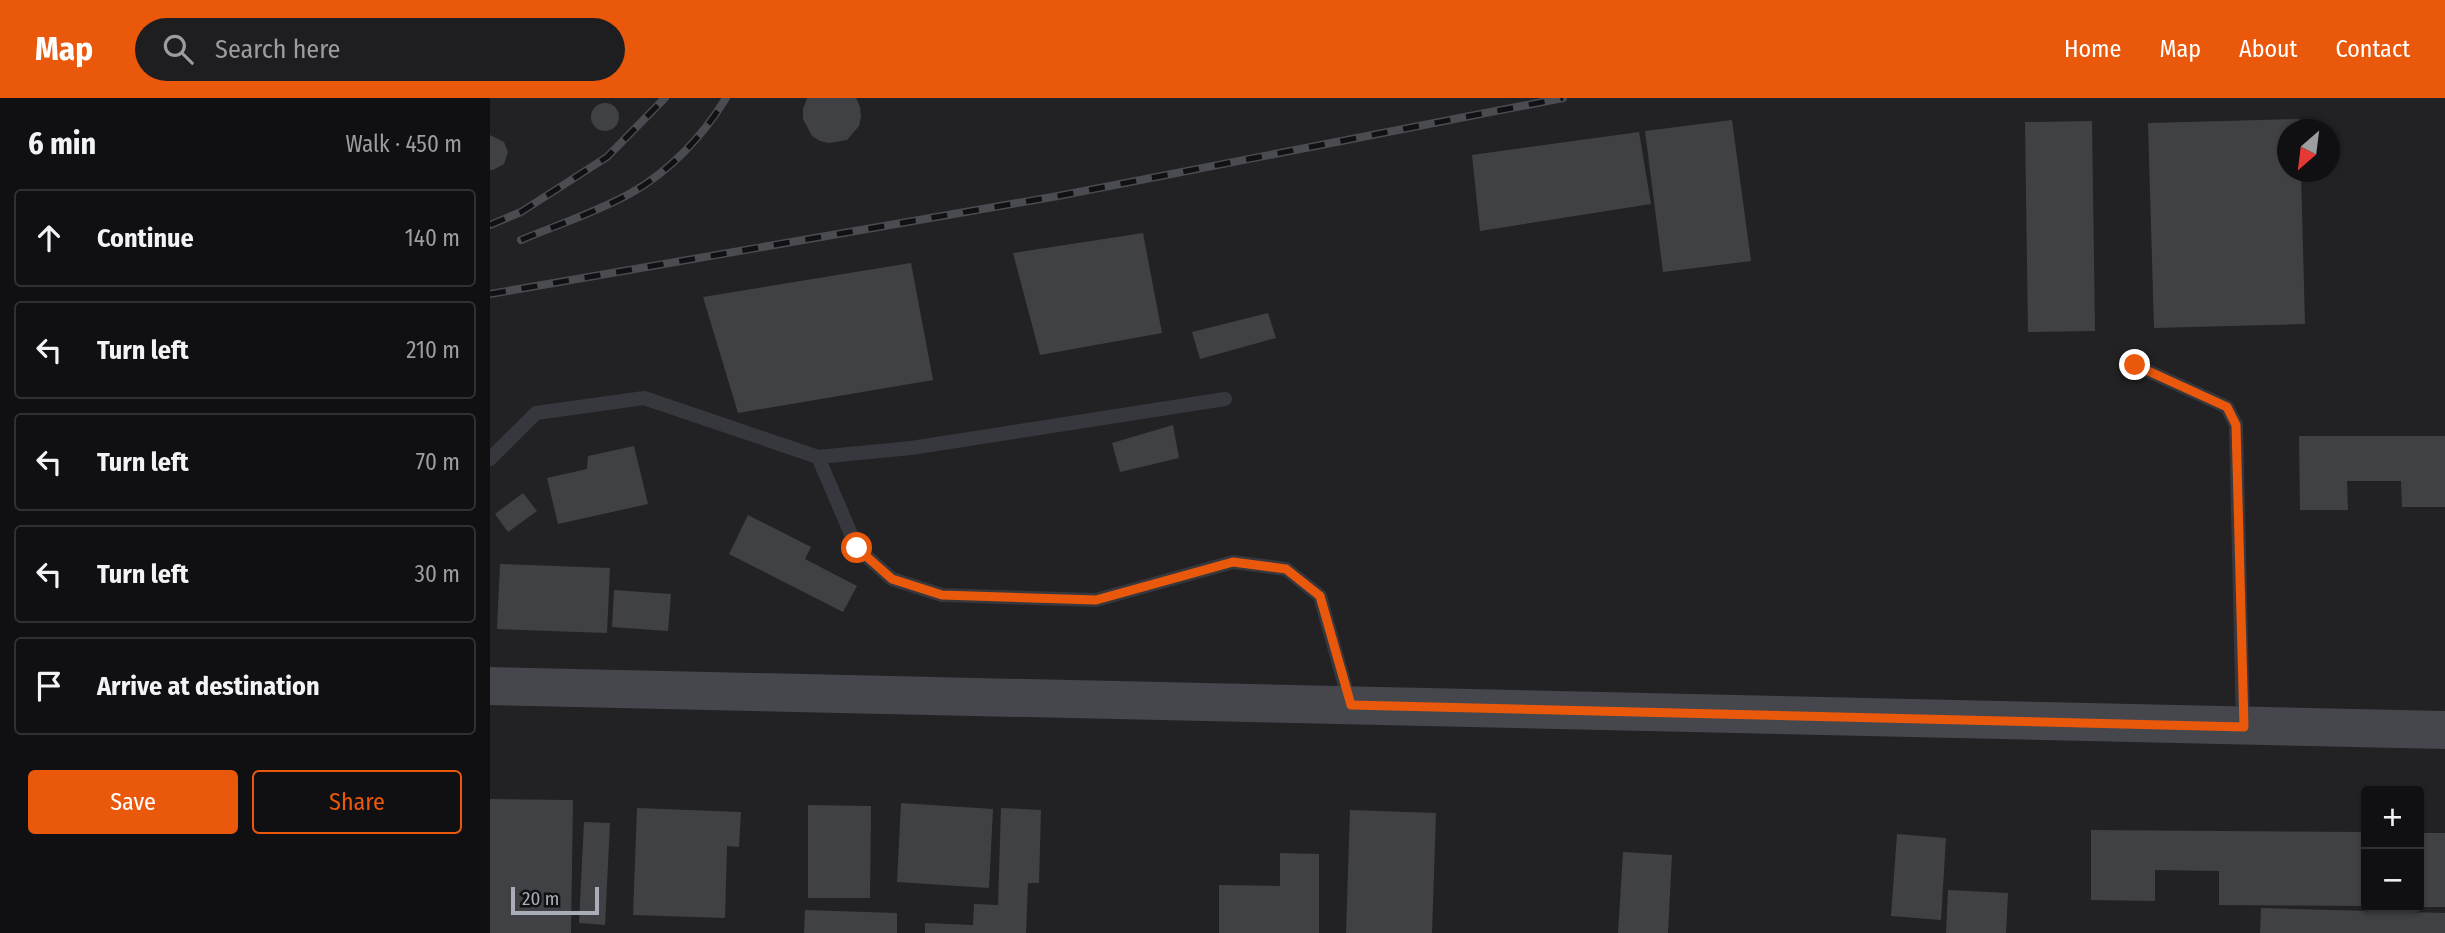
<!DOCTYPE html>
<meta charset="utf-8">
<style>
:root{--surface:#101012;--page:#1e1e20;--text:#f1f3f6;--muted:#9c9d9f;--line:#303032;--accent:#ea580c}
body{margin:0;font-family:"Fira Sans Condensed",sans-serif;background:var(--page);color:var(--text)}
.controls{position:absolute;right:21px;bottom:21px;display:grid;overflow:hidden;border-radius:7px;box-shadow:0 2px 5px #0004}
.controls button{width:63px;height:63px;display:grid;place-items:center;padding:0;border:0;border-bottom:2px solid var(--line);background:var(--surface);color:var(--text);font:35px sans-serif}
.compass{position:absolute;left:1787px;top:21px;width:63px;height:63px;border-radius:50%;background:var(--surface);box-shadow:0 2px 5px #0004;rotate:208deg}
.scale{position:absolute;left:21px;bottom:18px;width:88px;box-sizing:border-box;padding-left:7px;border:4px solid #a8adb8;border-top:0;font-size:19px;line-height:24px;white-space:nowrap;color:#a8adb8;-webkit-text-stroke:5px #111113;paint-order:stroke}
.stop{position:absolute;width:21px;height:21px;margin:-16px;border:5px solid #ea580c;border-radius:50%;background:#fff}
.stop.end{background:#ea580c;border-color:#fff;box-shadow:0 2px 7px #0008}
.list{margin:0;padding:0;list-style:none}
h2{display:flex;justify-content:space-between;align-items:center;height:91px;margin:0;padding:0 28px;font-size:30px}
h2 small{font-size:23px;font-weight:400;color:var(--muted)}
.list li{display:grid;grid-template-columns:46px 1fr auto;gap:21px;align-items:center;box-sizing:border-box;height:98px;margin:0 14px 14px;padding:0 14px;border:2px solid var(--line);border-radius:7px}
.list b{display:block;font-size:26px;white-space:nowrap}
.list em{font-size:23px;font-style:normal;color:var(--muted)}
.actions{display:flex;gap:14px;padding:21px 28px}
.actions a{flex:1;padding:16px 0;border:2px solid var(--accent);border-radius:7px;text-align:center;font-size:24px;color:var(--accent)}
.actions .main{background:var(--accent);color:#fff}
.icon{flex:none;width:38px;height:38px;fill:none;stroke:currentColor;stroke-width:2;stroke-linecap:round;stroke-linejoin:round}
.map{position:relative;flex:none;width:1955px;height:835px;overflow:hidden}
header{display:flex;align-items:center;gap:42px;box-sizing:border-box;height:98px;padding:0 35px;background:var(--accent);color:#fff}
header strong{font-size:33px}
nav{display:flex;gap:38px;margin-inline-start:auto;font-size:24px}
.search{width:490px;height:63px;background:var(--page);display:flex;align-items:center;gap:18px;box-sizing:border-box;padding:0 24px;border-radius:38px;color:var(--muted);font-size:26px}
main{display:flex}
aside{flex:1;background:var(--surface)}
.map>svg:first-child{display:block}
.built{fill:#222225;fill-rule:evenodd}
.building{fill:#404145}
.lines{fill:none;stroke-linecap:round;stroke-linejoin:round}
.lane{stroke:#37383d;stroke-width:14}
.secondary{stroke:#45474d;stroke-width:38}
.rail-casing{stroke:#4a4c52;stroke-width:8}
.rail{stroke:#111113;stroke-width:5;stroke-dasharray:16;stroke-linecap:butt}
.route{stroke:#ea580c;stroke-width:9}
</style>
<header>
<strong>Map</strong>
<div class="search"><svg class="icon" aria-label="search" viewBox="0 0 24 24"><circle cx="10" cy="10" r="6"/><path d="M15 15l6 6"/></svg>Search here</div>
<nav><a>Home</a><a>Map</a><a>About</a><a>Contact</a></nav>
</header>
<main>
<aside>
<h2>6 min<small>Walk · 450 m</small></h2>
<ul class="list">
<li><svg class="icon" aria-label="ahead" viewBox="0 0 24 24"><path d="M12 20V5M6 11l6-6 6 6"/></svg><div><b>Continue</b></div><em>140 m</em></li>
<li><svg class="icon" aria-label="left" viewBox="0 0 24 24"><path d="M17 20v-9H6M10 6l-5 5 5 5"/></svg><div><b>Turn left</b></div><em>210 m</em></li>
<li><svg class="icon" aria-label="left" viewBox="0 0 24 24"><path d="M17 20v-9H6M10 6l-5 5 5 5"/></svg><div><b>Turn left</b></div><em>70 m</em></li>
<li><svg class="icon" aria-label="left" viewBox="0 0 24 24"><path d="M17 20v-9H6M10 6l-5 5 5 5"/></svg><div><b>Turn left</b></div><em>30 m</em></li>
<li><svg class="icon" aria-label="arrive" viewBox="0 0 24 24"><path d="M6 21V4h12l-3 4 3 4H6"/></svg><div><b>Arrive at destination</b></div></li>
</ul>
<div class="actions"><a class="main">Save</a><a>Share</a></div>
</aside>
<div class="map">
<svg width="1955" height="835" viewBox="0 0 1955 835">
<rect width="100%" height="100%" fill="#161618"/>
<path class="built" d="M0 0H1955V835H0ZM1798 32H1840V74H1798ZM1876 693H1929V809H1876Z"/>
<g class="building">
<path d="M317 0H366L370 9 371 19 369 28 357 42 339 45 330 43 322 38 313 21V11Z"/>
<circle cx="115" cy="19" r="14"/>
<path d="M1809 21V32H1798V74H1811L1815 226 1664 230 1658 25Z"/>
<path d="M1242 22 1261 163 1173 174 1155 33Z"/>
<path d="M1602 23 1605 233 1538 234 1535 24Z"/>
<path d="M1149 34 1161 106 990 133 982 57Z"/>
<path d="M0 37 14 44 18 54 14 66 3 72H0Z"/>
<path d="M653 135 672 235 550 257 523 155Z"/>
<path d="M421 165 443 282 248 315 213 199Z"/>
<path d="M778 215 786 240 710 261 702 234Z"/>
<path d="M683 327 689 360 630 374 622 345Z"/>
<path d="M1809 338H1955V409H1912L1911 383H1857L1858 412H1810Z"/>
<path d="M144 348 158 406 68 426 57 380 97 371 98 358Z"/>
<path d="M33 395 47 413 18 434 5 416Z"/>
<path d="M258 417 321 449 315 461 367 488 353 514 239 456Z"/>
<path d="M10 466 120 470 117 535 7 531Z"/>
<path d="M124 492 181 496 178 533 122 529Z"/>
<path d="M0 701 83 702 81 835H0Z"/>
<path d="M411 705 503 711 499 790 407 784Z"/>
<path d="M318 707 381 708 380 800H318Z"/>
<path d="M147 710 251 714 249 749 237 748 235 820 143 817Z"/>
<path d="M511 710 551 712 549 785H538L536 835H435V825L483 827 484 806 508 807Z"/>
<path d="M860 712 946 715 942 835H856Z"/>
<path d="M94 724 120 725 115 827 89 825Z"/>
<path d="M1601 732 1876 734V808L1729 807V773L1665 772V803L1601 802Z"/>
<rect x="1929" y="735" width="26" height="74"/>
<path d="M1407 736 1456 740 1451 822 1401 818Z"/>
<path d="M1133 754 1182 757 1178 835H1128Z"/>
<path d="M790 755 829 756V835H729V787L790 788Z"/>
<path d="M1458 792 1518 795 1516 835H1456Z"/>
<path d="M1771 810 1955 815V835H1770Z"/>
<path d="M315 812 407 815V835H314Z"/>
</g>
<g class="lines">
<g class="lane">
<path d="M1645 267 1737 309 1746 327 1753 628"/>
<path d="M328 359 367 450 402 481 452 497 606 502 743 464 796 471 830 498 860 606"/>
<path d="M0 361 46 315 154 300 328 359 421 350 735 301"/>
</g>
<path class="secondary" d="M0 588 1955 632"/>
<g class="rail-casing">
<g id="rail">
<path d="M0 127 31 114 117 59 175 0"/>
<path d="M31 142C67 127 107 114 141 95 180 73 213 38 236 0"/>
<path d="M0 196 568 98 1073 0"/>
</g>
</g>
<use href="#rail" class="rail"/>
</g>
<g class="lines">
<path class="route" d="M367 450 402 481 452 497 606 502 743 464 796 471 830 498 861 607 1754 629 1746 327 1737 309 1645 267"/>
</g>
</svg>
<div class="controls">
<button>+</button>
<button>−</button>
</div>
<svg class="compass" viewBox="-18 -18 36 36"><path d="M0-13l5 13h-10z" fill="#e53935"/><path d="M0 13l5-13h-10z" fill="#9c9d9f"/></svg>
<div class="scale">20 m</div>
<div class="stop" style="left:367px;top:450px"></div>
<div class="stop end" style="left:1645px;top:267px"></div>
</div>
</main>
